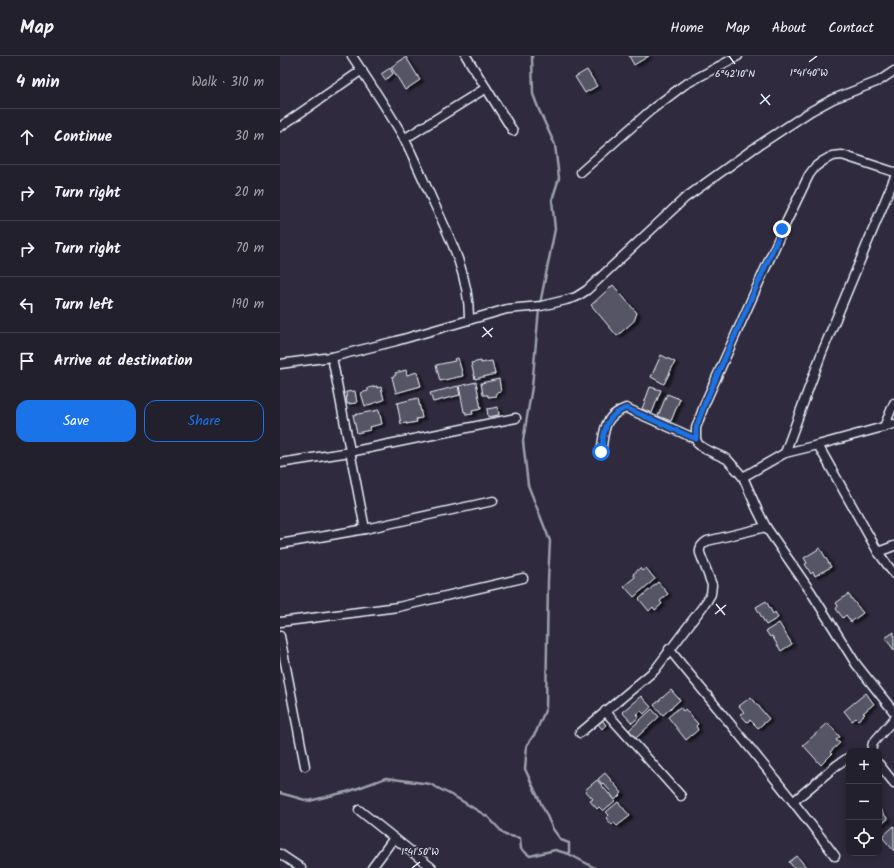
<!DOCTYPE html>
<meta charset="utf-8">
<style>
:root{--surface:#23202e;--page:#2b2836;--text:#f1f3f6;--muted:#a3a3aa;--line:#403e4a;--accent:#1a73e8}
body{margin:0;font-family:Kalam,sans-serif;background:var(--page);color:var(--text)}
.controls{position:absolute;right:12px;bottom:12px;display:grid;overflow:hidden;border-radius:8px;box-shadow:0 2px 10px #0003}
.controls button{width:36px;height:36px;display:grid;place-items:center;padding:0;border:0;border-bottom:1px solid var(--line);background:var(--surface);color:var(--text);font:20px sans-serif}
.stop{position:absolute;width:12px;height:12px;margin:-9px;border:3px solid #1a73e8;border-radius:50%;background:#fff}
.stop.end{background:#1a73e8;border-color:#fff;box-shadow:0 1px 4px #0008}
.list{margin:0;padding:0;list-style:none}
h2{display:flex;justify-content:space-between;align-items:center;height:52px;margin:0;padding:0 16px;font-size:17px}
h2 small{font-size:13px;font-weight:400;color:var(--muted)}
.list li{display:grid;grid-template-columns:26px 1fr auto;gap:12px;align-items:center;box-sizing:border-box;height:56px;padding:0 16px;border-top:1px solid var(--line)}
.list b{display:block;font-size:15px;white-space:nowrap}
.list em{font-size:13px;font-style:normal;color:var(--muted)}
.actions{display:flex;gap:8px;padding:12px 16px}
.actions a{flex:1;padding:9px 0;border:1px solid var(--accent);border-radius:12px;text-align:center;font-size:14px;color:var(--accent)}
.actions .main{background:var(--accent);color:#fff}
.icon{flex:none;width:22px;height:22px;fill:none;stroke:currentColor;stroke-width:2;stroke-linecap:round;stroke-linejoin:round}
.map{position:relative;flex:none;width:614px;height:812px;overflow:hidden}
header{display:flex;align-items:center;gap:24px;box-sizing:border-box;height:56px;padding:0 20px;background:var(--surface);border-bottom:1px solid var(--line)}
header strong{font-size:19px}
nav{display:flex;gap:22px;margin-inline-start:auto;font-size:14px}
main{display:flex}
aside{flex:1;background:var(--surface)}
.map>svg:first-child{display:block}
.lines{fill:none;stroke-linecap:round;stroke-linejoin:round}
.stream{stroke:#9c9fab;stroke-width:2.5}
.building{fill:#575565;stroke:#e8f1f8;filter:url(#shadow)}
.minor-casing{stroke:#e8f1f8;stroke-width:11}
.minor{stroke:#2f2a3d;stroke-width:8}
.route{stroke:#1a73e8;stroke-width:5}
.ticks{fill:none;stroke:#e8f1f8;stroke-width:1.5}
.ticks-label{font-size:10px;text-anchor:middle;fill:#e8f1f8;stroke:#2f2a3d;stroke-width:3;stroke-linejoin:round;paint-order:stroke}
</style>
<header>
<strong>Map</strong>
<nav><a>Home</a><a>Map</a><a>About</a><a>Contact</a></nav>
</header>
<main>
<aside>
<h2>4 min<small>Walk · 310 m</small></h2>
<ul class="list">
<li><svg class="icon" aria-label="ahead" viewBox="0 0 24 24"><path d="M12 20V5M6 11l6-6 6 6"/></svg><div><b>Continue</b></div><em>30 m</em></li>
<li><svg class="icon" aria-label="right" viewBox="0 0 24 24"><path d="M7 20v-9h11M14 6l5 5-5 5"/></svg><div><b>Turn right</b></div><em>20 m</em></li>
<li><svg class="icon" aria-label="right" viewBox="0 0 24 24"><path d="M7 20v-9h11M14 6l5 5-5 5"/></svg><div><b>Turn right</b></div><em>70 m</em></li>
<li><svg class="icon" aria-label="left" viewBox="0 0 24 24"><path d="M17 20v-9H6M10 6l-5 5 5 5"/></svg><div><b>Turn left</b></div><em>190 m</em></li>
<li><svg class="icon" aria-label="arrive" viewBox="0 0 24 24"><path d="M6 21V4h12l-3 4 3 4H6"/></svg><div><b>Arrive at destination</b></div></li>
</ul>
<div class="actions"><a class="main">Save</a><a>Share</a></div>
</aside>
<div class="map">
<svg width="614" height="812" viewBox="0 0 614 812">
<defs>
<filter id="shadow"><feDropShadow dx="3.5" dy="2" stdDeviation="1" flood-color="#0009"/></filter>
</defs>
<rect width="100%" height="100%" fill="#2f2a3d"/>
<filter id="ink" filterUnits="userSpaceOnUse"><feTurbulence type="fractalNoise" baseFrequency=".025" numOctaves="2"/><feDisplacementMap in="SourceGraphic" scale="8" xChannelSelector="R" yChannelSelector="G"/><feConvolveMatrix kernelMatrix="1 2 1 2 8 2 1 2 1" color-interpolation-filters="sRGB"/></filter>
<g filter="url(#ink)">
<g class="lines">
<g class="stream">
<path d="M252 0 253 38 259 54 275 89 279 122 272 144 275 173 260 248"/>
<path d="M259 253 252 331 243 385 248 429 270 485 268 524 266 652 256 676 247 689 245 713 273 773 281 784 289 787V798"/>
<path d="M0 737 29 745 70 735 106 722 150 728 177 742 208 761 225 779 240 782 241 793 250 800 275 794 289 798 315 812"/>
</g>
</g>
<g class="building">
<path d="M349 0H369L354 9Z"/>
<path d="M126 1 140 24 125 34 111 11Z"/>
<path d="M110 12 113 18 105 24 101 18Z"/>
<path d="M307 14 317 30 305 37 295 21Z"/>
<path d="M333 229 357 257 354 265 337 280 311 249Z"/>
<path d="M381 299 395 306 384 328 371 321Z"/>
<path d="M178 302 183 320 160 325 156 309 175 305 174 303Z"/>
<path d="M201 305V307L212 305 215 318 195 323 191 307Z"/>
<path d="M126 314 127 319 137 316 141 330 116 337 112 321 116 319 115 317Z"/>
<path d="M219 323 221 336 216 337 217 340 208 341V339H203L201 327Z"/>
<path d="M196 326 201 353 192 355 193 358 186 359V356H184L179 330Z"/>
<path d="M97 330V332L101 331 104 344 85 350 81 337 88 335V332Z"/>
<path d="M178 330 180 339 153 346 150 337Z"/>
<path d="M370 331 381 334 372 357 362 353Z"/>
<path d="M75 335 77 347 67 348 66 336Z"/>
<path d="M387 338 400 343 391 365 378 360Z"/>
<path d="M138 342 142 362 136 363 137 366 126 368 127 367 121 368 117 347Z"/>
<path d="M218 351 219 359 208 361 207 353Z"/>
<path d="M99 354 102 368 89 371 90 374 77 377 73 359Z"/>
<path d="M540 492 551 511 535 520 533 516 531 518 525 508 527 507 524 502Z"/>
<path d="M360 512 362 515 366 512 375 523 354 541 344 530 355 521 353 518Z"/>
<path d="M378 526 388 538 380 545 382 548 375 554 373 551 369 555 359 543Z"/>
<path d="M568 538 583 557 571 566 566 559 563 562 556 553 558 550 556 547Z"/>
<path d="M486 545 493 558 495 556 498 562 486 569 476 551Z"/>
<path d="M499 567 512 588 501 595 492 580 490 581 486 575Z"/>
<path d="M614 576V594L605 582Z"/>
<path d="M391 634 400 644 383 659 374 649Z"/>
<path d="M586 637 594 648 583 657 585 658 578 664 576 662 572 665 564 655Z"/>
<path d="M361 640 371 651 364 658 361 655 357 658 359 661 352 667 342 656Z"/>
<path d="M471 641 489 663 478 672 470 664 467 666 460 658 464 656 459 650Z"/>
<path d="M400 651 403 655 405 653 418 668 416 670 418 674 406 684 388 661Z"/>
<path d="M372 653 379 661 356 682 349 674Z"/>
<path d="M322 664 326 669 322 673 318 668Z"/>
<path d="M548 667 560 681 556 684 560 687 550 696 552 698 541 709 523 689Z"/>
<path d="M325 717 342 737 335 744 330 737 331 736 323 727 322 728 318 723Z"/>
<path d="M317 724 335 745 323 755 319 751 317 753 310 745 313 743 305 734Z"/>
<path d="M338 746 350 760 337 770 334 767 332 769 326 762 329 759 326 756Z"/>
<path d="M599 752 608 763 599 770Z"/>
<path d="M614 770V795L602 781Z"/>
<path d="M517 800 527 812H514L509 806Z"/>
</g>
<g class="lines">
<g class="minor-casing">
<g id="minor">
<path d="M72 0C90 27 108 54 124 82 134 102 143 123 152 143 170 181 190 222 189 264"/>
<path d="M186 0 233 75"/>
<path d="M0 71 82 14"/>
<path d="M124 83 206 32"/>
<path d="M301 116 371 54 404 29 458 0"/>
<path d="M614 116 562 99 552 100 543 105 535 111 529 119 503 173 425 347 416 372V383L418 388 425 393 447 403 463 421 477 453 486 471 531 536 576 608 614 656"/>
<path d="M52 301 85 473"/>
<path d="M0 308 52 301 116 285 227 253 261 250 286 244 296 241 307 234 405 142 473 93 531 55 553 43 599 25 614 15"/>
<path d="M604 371 614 347"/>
<path d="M538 389 598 496 614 518"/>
<path d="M321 396C325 375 322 361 346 352L416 383"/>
<path d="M505 397 541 299 614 123"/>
<path d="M0 407 70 396 236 362"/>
<path d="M463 421 505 397 538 389 614 368"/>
<path d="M0 488 85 473 213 445"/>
<path d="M598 496 614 490"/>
<path d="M0 566 118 551 243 522"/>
<path d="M0 580 25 710"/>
<path d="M389 593C445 662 502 729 555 800"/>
<path d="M325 655 401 740"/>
<path d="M300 677 375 614 427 545 431 538 432 529 420 497C419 491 422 488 427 485L486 471"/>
<path d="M591 695 593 687 614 663"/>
<path d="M599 708 614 727"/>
<path d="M514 745 557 709 569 701"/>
<path d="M79 754 152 812"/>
<path d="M0 798 21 812"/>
<path d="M92 812 114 782"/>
</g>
</g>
<use href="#minor" class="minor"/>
</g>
</g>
<g class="lines" filter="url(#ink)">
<path class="route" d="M321 396C325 375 323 361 346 352L416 383V372L425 347 502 173"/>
</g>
<path class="ticks" d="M449 0 455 8M529 6 537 0M481 38 490 49M480 48 490 39M203 271 212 281M202 281 213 272M436 548 445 559M435 558 446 549M132 812 140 806"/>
<g class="ticks-label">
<text x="529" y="20">1°41'40"W</text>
<text x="455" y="21">6°42'10"N</text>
<text x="140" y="799">1°41'50"W</text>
</g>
</svg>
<div class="controls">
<button>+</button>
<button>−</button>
<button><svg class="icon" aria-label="locate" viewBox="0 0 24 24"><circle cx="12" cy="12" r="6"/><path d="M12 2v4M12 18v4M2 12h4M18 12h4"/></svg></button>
</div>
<div class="stop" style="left:321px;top:396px"></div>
<div class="stop end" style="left:502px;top:173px"></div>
</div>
</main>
